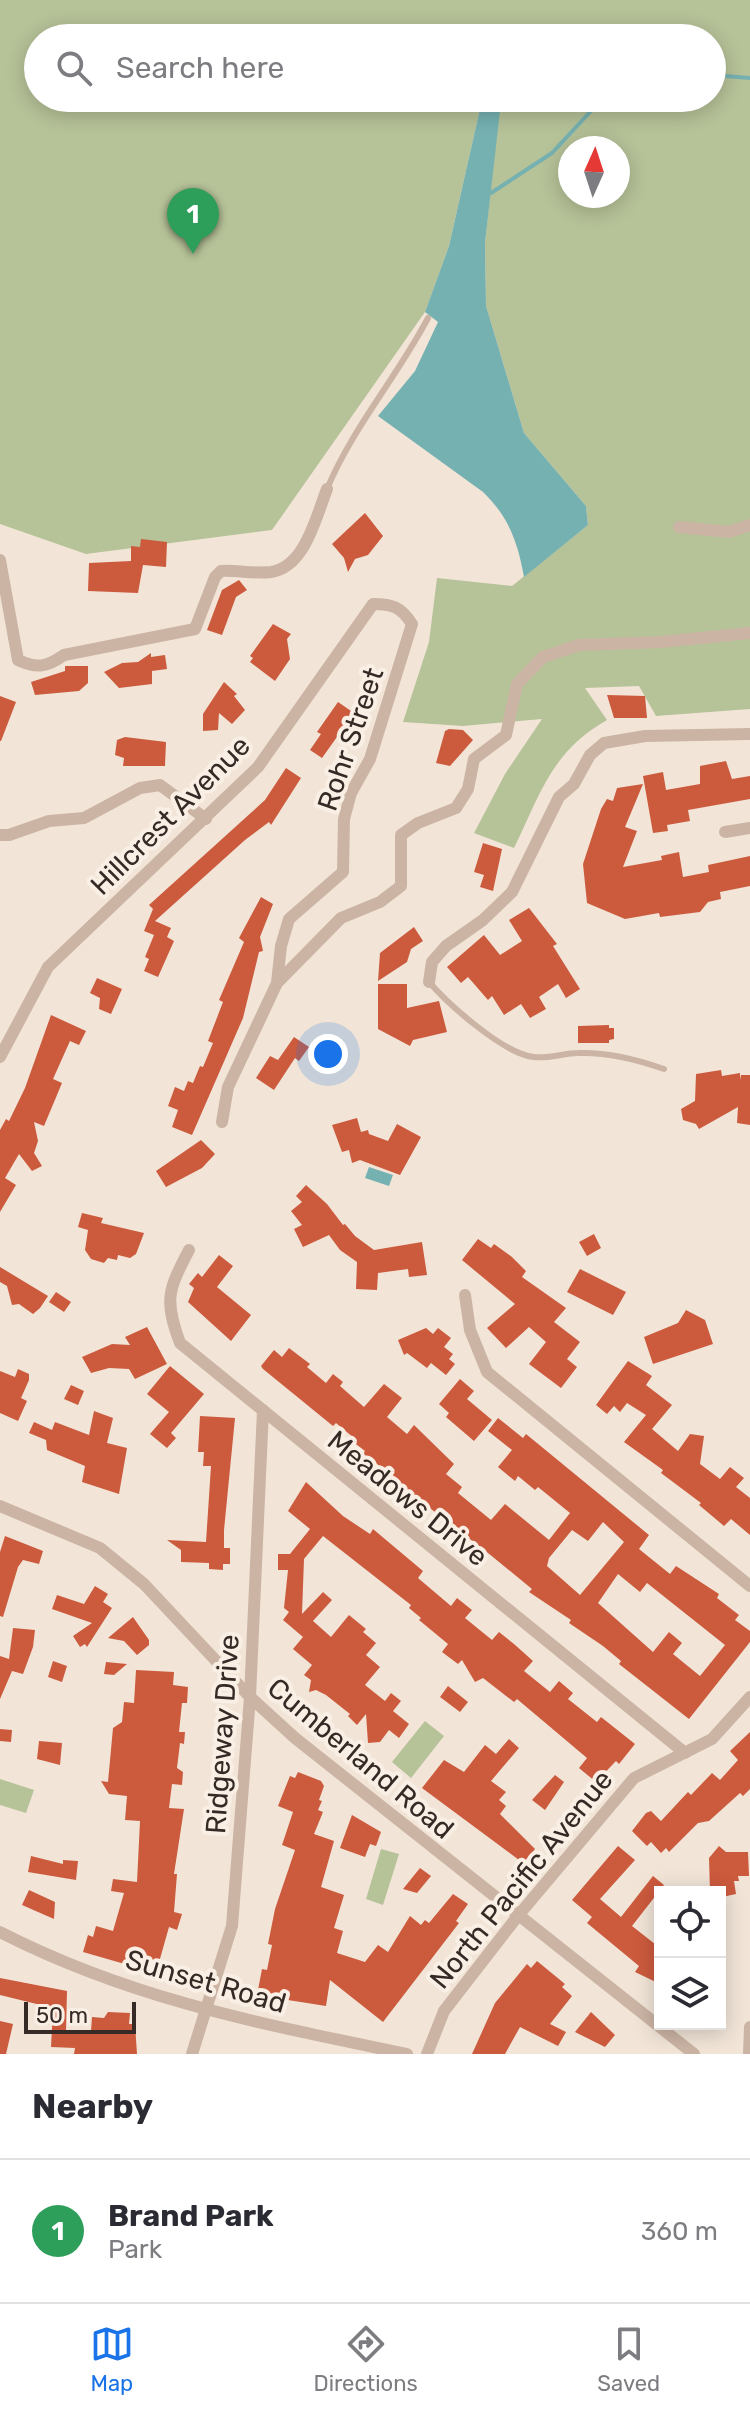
<!DOCTYPE html>
<style>
:root{--surface:#fff;--page:#f7f7f7;--text:#2b2b33;--muted:#7c7c81;--line:#e1e1e2;--accent:#1a73e8}
body{margin:0;font-family:Rubik,sans-serif;background:var(--page);color:var(--text)}
.controls{position:absolute;right:24px;bottom:24px;display:grid;overflow:hidden;border-radius:0px;box-shadow:0 4px 20px #0003}
.controls button{width:72px;height:72px;display:grid;place-items:center;padding:0;border:0;border-bottom:2px solid var(--line);background:var(--surface);color:var(--text);font:40px sans-serif}
.compass{position:absolute;left:558px;top:136px;width:72px;height:72px;border-radius:50%;background:var(--surface);box-shadow:0 4px 20px #0003;rotate:3deg}
.scale{position:absolute;left:24px;bottom:20px;width:112px;box-sizing:border-box;padding-left:8px;border:4px solid #362a26;border-top:0;font-size:22px;line-height:28px;white-space:nowrap;color:#362a26;-webkit-text-stroke:6px #faefe5;paint-order:stroke}
.you{position:absolute;left:328px;top:1054px;width:28px;height:28px;margin:-20px;border:6px solid #fff;border-radius:50%;background:#1a73e8;box-shadow:0 0 0 12px #1a73e833}
.badge{display:grid;place-items:center;width:52px;height:52px;border-radius:50%;background:var(--accent);color:#fff;font-size:26px;font-weight:700}
.pin{position:absolute;translate:-50% -66px;filter:drop-shadow(0 2px 4px #0008)}
.pin::after{content:'';position:absolute;top:42px;width:28px;height:24px;background:inherit;clip-path:polygon(0 0,100% 0,50% 100%)}
.list{margin:0;padding:0;list-style:none}
h2{display:flex;justify-content:space-between;align-items:center;height:104px;margin:0;padding:0 32px;font-size:34px}
h2 small{font-size:26px;font-weight:400;color:var(--muted)}
.list li{display:grid;grid-template-columns:52px 1fr auto;gap:24px;align-items:center;box-sizing:border-box;height:144px;padding:0 32px;border-top:2px solid var(--line)}
.list b{display:block;font-size:30px;white-space:nowrap}
.list p{margin:0;font-size:26px;white-space:nowrap;color:var(--muted)}
.list em{font-size:26px;font-style:normal;color:var(--muted)}
.icon{flex:none;width:44px;height:44px;fill:none;stroke:currentColor;stroke-width:2;stroke-linecap:round;stroke-linejoin:round}
.map{position:relative;flex:none;width:750px;height:2054px;overflow:hidden}
.search{position:absolute;background:var(--surface);box-shadow:0 4px 20px #0003;left:24px;right:24px;top:24px;height:88px;display:flex;align-items:center;gap:20px;box-sizing:border-box;padding:0 28px;border-radius:44px;color:var(--muted);font-size:30px}
.sheet{height:248px;background:var(--surface)}
nav{display:flex;justify-content:space-around;align-items:center;box-sizing:border-box;height:112px;border-top:2px solid var(--line);background:var(--surface);font-size:22px;color:var(--muted)}
nav a{display:grid;justify-items:center;gap:4px}
nav .on{color:var(--accent)}
.map>svg:first-child{display:block}
.green{fill:#b6c298;fill-rule:evenodd}
.water{fill:#76b1b1}
.lines{fill:none;stroke-linecap:round;stroke-linejoin:round}
.stream{stroke:#76b1b1;stroke-width:4}
.building{fill:#cc5a3d;fill-rule:evenodd}
.lane{stroke:#cbb4a4;stroke-width:6}
.street{stroke:#cbb4a4;stroke-width:12}
.labels{text-anchor:middle;stroke-width:8;stroke-linejoin:round;paint-order:stroke}
.street-label{font-size:28px;fill:#362a26;stroke:#faefe5}
</style>
<div class="map">
<svg width="750" height="2054" viewBox="0 0 750 2054">
<rect width="100%" height="100%" fill="#f2e5d8"/>
<g class="green">
<path d="M0 0H750V709L656 716 639 686 585 688 607 720C551 752 541 793 514 848L474 833 505 774 542 719 463 726 403 722 429 642 437 578 512 586 588 525 586 506 524 433 486 306 485 243 500 102 482 100 449 246 425 312 272 530 86 554 0 524ZM38 38H712V98H38ZM570 148H618V196H570Z"/>
<path d="M425 1721 444 1736 411 1778 392 1762Z"/>
<path d="M0 1779 34 1790 26 1813 0 1805Z"/>
<path d="M381 1849 399 1854 383 1905 366 1899Z"/>
</g>
<g class="water">
<path d="M482 100 501 102 485 243 486 306 524 433 586 506 588 525 524 577C518 543 509 517 483 492L378 416 415 371 438 322 425 312 449 246Z"/>
<path d="M369 1167 393 1175 389 1186 365 1178Z"/>
</g>
<g class="lines">
<g class="stream">
<path d="M712 75 750 78"/>
<path d="M491 193 552 153 603 98"/>
</g>
</g>
<g class="building">
<path d="M365 513 383 536 368 555 355 559 348 572 344 558 332 544Z"/>
<path d="M141 539 167 542 166 567 143 565 138 593 88 591 89 563 131 561V546L140 547Z"/>
<path d="M239 580 247 590 236 597 222 635 207 630 222 590Z"/>
<path d="M273 624 291 634 287 639 290 659 275 681 250 662 253 658 250 656Z"/>
<path d="M151 653V657L165 655 167 669 152 671V684L119 688 104 672 122 663 138 662Z"/>
<path d="M65 666H88V683L79 691 35 695 31 682 65 671Z"/>
<path d="M224 682 237 694 234 696 245 710 232 724 219 713 218 730 203 731V714Z"/>
<path d="M607 695 645 696 647 718H614Z"/>
<path d="M0 696 16 702 1 741H0Z"/>
<path d="M338 702 354 713 322 758 310 750 321 734 317 732Z"/>
<path d="M449 729 463 730 473 740 450 766 436 763 445 731Z"/>
<path d="M125 737 166 742 165 766H123L124 758 115 755 117 740Z"/>
<path d="M726 761 732 779 750 776V799L688 810 690 821 667 825 668 831 653 833 643 776 663 772 666 790 700 784V766Z"/>
<path d="M286 768 301 778 271 825 269 822 245 840 155 921 171 928 167 937 174 941 158 977 144 971 149 959 145 957 154 935 144 931 153 909 149 905 265 800Z"/>
<path d="M643 784 625 827 637 831 623 867 662 860 661 856 679 852 683 877 709 872 708 865 750 856V886L720 892 721 899 708 902 700 912 660 917 659 913 625 919 587 903 583 864 601 809 607 799 613 801 617 788Z"/>
<path d="M483 843 502 849 493 891 480 887 484 875 474 872Z"/>
<path d="M261 897 273 904 260 937 263 951 259 952 243 1018 192 1135 172 1127 178 1110 168 1106 175 1087 184 1091 188 1081 193 1083 200 1066 203 1067 213 1043 208 1041 223 1002 219 1000 244 942 239 938Z"/>
<path d="M529 908 557 944 553 946 580 989 566 998 558 984 539 997 546 1009 530 1018 521 1004 504 1015 492 996 488 1000 468 977 461 983 447 967 484 935 500 955 522 941 509 920Z"/>
<path d="M414 927 423 941 411 949 407 962 378 981 380 953Z"/>
<path d="M97 978 122 989 111 1014 99 1009 100 998 90 993Z"/>
<path d="M378 984H407V1008L439 1001 447 1032 413 1040 410 1046 378 1029Z"/>
<path d="M51 1015 86 1031 79 1045 70 1041 53 1079 62 1083 44 1126 34 1122 38 1141 34 1153 42 1166 32 1171 19 1154 5 1178 16 1185 0 1212V1130L6 1119 9 1121 25 1088Z"/>
<path d="M609 1025V1028H614V1039L609 1040V1043H578V1026Z"/>
<path d="M294 1037 309 1047 299 1061 295 1058 274 1090 256 1078 270 1056 278 1060Z"/>
<path d="M721 1070 722 1076 740 1073V1080L741 1075H750V1125L737 1123 738 1107 699 1129 696 1124 683 1120 681 1109 695 1101 696 1074Z"/>
<path d="M357 1118 361 1132 368 1130 369 1134 388 1141 397 1124 421 1137 400 1175 360 1160 352 1163 349 1150 342 1152 332 1125Z"/>
<path d="M201 1140 215 1154 202 1168 166 1187 156 1171Z"/>
<path d="M306 1185 327 1204 343 1225 345 1224 355 1236 374 1250 422 1242 427 1275 409 1277 408 1269 378 1273 377 1290 356 1289 357 1262 340 1250 329 1235 303 1247 294 1229 302 1225 291 1211 302 1202 296 1196Z"/>
<path d="M82 1213 103 1218 101 1223 144 1233 136 1254 130 1258 118 1255 117 1260 108 1258 104 1263 91 1259 85 1250 88 1230 78 1227Z"/>
<path d="M594 1234 601 1248 587 1256 579 1242Z"/>
<path d="M478 1239 491 1248 494 1244 512 1257 526 1271 522 1277 566 1308 554 1322 580 1342 567 1359 577 1367 561 1388 529 1364 546 1342 529 1327 506 1348 487 1328 515 1304 462 1260Z"/>
<path d="M219 1255 233 1266 217 1287 251 1315 231 1341 188 1302 194 1288 189 1284 198 1273 202 1277Z"/>
<path d="M0 1267 48 1296 40 1308 33 1314 19 1304 12 1305 7 1286 0 1282Z"/>
<path d="M580 1269 626 1292 613 1315 567 1292Z"/>
<path d="M56 1292 71 1302 64 1312 49 1302Z"/>
<path d="M686 1310 705 1320 713 1344 653 1364 644 1337 678 1323Z"/>
<path d="M147 1327 167 1364 135 1379 129 1369 109 1368 91 1373 82 1357 112 1344 130 1345 125 1337Z"/>
<path d="M426 1328 433 1334 438 1328 451 1338 444 1347 453 1354 449 1359 455 1364 446 1375 431 1363 427 1368 407 1353 404 1355 398 1340Z"/>
<path d="M289 1348 310 1364 307 1367 326 1383 333 1374 343 1382 340 1386 364 1407 384 1384 402 1398 387 1417 407 1434 414 1425 454 1464 446 1474 462 1487 458 1493 491 1520 505 1504 549 1540 570 1513 538 1487 535 1490 518 1476 515 1481 498 1467 512 1450 488 1431 498 1418 523 1438 526 1434 649 1535 639 1549 670 1574 676 1566 719 1594 717 1598 739 1615 735 1620 750 1631V1642L689 1719 619 1664 621 1661 603 1646 569 1623 571 1620 529 1592 532 1589 488 1553 400 1485 394 1476 363 1454 365 1451 352 1441 354 1438 336 1423 333 1426 263 1369 261 1366 274 1350 282 1357ZM603 1522 624 1542 580 1595 547 1566 549 1558 572 1530 588 1541ZM618 1574 640 1592 647 1583 725 1645 700 1676 673 1654 682 1643 669 1632 653 1652 598 1603Z"/>
<path d="M628 1361 652 1376 646 1385 672 1405 652 1429 678 1451 690 1434 704 1436 700 1464 720 1479 730 1467 744 1478 736 1487 750 1498V1535L731 1519 724 1526 699 1505 701 1503 661 1473 663 1470 624 1442 646 1415 627 1403 620 1412 614 1406 607 1414 596 1405Z"/>
<path d="M170 1366 204 1394 171 1433 176 1438 167 1448 150 1434 169 1412 147 1394Z"/>
<path d="M18 1369 29 1374V1380L21 1398 27 1401 18 1421 0 1413V1371L15 1377Z"/>
<path d="M460 1379 474 1391 467 1399 492 1420 474 1441 446 1417 449 1413 439 1404Z"/>
<path d="M71 1385 84 1391 78 1405 64 1399Z"/>
<path d="M94 1411 113 1418 107 1443 127 1448 119 1494 82 1482 85 1466 47 1450 46 1440 29 1433 34 1422 52 1430 55 1422 89 1435Z"/>
<path d="M200 1416 235 1418 224 1530V1548H230V1564H223V1570L209 1569V1563L181 1562V1550L167 1540 206 1542 211 1466H203L204 1452H198Z"/>
<path d="M306 1482 343 1516 370 1534 373 1529 423 1571 418 1578 451 1606 457 1598 472 1610 465 1618 492 1640 499 1632 514 1644 533 1661 524 1671 550 1692 559 1681 573 1693 568 1699 597 1722 601 1717 635 1744 619 1764 616 1761 596 1782 579 1768 587 1758 517 1699 514 1702 483 1678 475 1682 462 1660 458 1664 442 1652 448 1644 419 1620 421 1618 409 1608 411 1605 323 1536 304 1559 302 1614 323 1592 332 1600 313 1621 331 1637 349 1615 366 1629 363 1632 376 1643 366 1655 380 1667 365 1685 385 1701 391 1693 401 1701 393 1711 409 1724 399 1738 389 1730 380 1742 368 1743 366 1714 357 1725 348 1716 350 1714 326 1695 316 1690 309 1692 311 1680 304 1675 312 1665 293 1649 303 1637 283 1620 289 1612 284 1608 288 1570H278V1554H290L310 1529 288 1511Z"/>
<path d="M5 1536 43 1551 39 1564 23 1560 18 1567 3 1617 0 1616V1552Z"/>
<path d="M95 1586 108 1594 103 1602 112 1608 87 1647 85 1644 80 1647 73 1636 92 1623 52 1609 57 1595 84 1604Z"/>
<path d="M133 1617 149 1640V1645L137 1655 124 1641 108 1638Z"/>
<path d="M13 1628 35 1630 33 1647 23 1674 12 1671 0 1699V1656L9 1659Z"/>
<path d="M53 1661 67 1666 62 1682 48 1677Z"/>
<path d="M106 1662 127 1664 114 1675 104 1674Z"/>
<path d="M136 1670 174 1672 173 1685 188 1687 187 1703H182L179 1732H185L184 1744 180 1743 177 1768 183 1772 182 1785 172 1784 169 1808 184 1809 174 1874H177L174 1912 182 1914 177 1930 169 1927 156 1973 83 1952 88 1935 93 1937 96 1926 113 1931 124 1893 111 1891 113 1879 137 1882 140 1821 125 1820 127 1796 109 1794 101 1781 108 1782 113 1728 122 1722 124 1702 134 1703Z"/>
<path d="M448 1686 468 1702 460 1712 440 1697Z"/>
<path d="M0 1729 12 1730 11 1742 0 1741Z"/>
<path d="M750 1732V1789L743 1796 740 1793 709 1821 698 1823 669 1852 666 1848 661 1853 651 1842 647 1846 632 1831 646 1813 651 1811 661 1821 688 1792 691 1795 712 1773 720 1780 738 1760 730 1751Z"/>
<path d="M509 1739 519 1748 491 1781 506 1792 499 1800 506 1806 500 1814 535 1849 523 1863 422 1788 444 1760 464 1772 485 1745 496 1754Z"/>
<path d="M39 1741 62 1743 60 1765 37 1759Z"/>
<path d="M298 1772 321 1781 324 1786 319 1800 322 1801 318 1810 323 1812 314 1834 334 1841 321 1887 344 1895 334 1928 343 1931 337 1953 365 1962 378 1945 388 1952 410 1916 421 1925 425 1920 429 1923 453 1894 468 1904 456 1921 459 1923 383 2022 330 1980 326 2006 269 1997 258 1990 262 1969 267 1970 272 1945 268 1944 275 1909 295 1850 282 1845 293 1812 278 1806 290 1776 295 1778Z"/>
<path d="M555 1775 564 1782 545 1810 532 1800Z"/>
<path d="M352 1815 381 1832 376 1846 370 1844 365 1857 340 1848Z"/>
<path d="M618 1846 635 1860 600 1899 621 1917 653 1876 664 1885 632 1926 660 1948V1984L635 1972 639 1966 587 1923 592 1917 572 1900Z"/>
<path d="M719 1846 726 1852H748L749 1876H738L739 1881H734L736 1894 722 1897 721 1892H710L709 1858Z"/>
<path d="M31 1856 63 1864V1860L78 1861 76 1880 28 1872Z"/>
<path d="M420 1868 431 1876 417 1893 403 1889Z"/>
<path d="M29 1890 55 1902 54 1919 22 1905Z"/>
<path d="M537 1961 565 1984 562 1987 572 1996 550 2024 566 2032 558 2046 520 2027 505 2054H472L495 2003 527 1964 531 1968Z"/>
<path d="M0 1978 67 1991 66 2030 91 2031 92 2017 104 2018 108 2012 130 2013 129 2024H135L137 2054H74L75 2048 51 2047 53 2008 0 1995Z"/>
<path d="M591 2012 615 2035 605 2047 575 2032Z"/>
<path d="M0 2021 13 2024 6 2054H0Z"/>
</g>
<g class="lines">
<g class="lane">
<path d="M327 489C353 427 397 377 428 318"/>
<path d="M429 982C449 1005 504 1054 534 1057 548 1059 564 1053 578 1053 607 1052 636 1059 664 1069"/>
</g>
<g class="street">
<path d="M679 527 729 532 750 525"/>
<path d="M0 560 18 660C37 669 47 667 64 655L195 629 215 577 221 571C237 570 254 574 271 572 305 567 316 517 327 489"/>
<path d="M725 832 750 828"/>
<path d="M0 835H9L49 821 84 818 140 788 160 785 206 819"/>
<path d="M429 982 432 962 446 946 483 920 512 892 559 797 574 784 590 755 604 743 645 736 750 734"/>
<path d="M277 983 341 918 380 902 401 886V835L418 823 456 808 468 789 474 759 506 735 517 684 543 657 579 645 661 642 750 633"/>
<path d="M0 1057 48 967 258 767 373 604C393 604 401 607 412 624L370 759 351 793 344 819 343 872 289 919 281 946 277 983 228 1087 222 1122"/>
<path d="M189 1250C168 1290 164 1300 180 1343L685 1753"/>
<path d="M465 1295 470 1330 487 1372 750 1586"/>
<path d="M0 1506 100 1548 144 1584 250 1697 295 1738 694 2054"/>
<path d="M0 1932C133 2000 263 2024 407 2054"/>
<path d="M192 2054 232 1926 250 1697 263 1410"/>
<path d="M427 2054 444 2011 517 1917 634 1778 712 1739 750 1697"/>
<path d="M749 2054 750 2027"/>
</g>
</g>
<g class="labels">
<g class="street-label">
<text transform="translate(350 739) rotate(-71)" y="10">Rohr Street</text>
<text transform="translate(170 815) rotate(-45)" y="10">Hillcrest Avenue</text>
<text transform="translate(408 1498) rotate(39)" y="10">Meadows Drive</text>
<text transform="translate(222 1734) rotate(-86)" y="10">Ridgeway Drive</text>
<text transform="translate(361 1758) rotate(40)" y="10">Cumberland Road</text>
<text transform="translate(521 1879) rotate(-51)" y="10">North Pacific Avenue</text>
<text transform="translate(206 1981) rotate(16)" y="10">Sunset Road</text>
</g>
</g>
</svg>
<div class="controls">
<button><svg class="icon" aria-label="locate" viewBox="0 0 24 24"><circle cx="12" cy="12" r="6"/><path d="M12 2v4M12 18v4M2 12h4M18 12h4"/></svg></button>
<button><svg class="icon" aria-label="layers" viewBox="0 0 24 24"><path d="M12 4l9 5-9 5-9-5zM3 14l9 5 9-5"/></svg></button>
</div>
<svg class="compass" viewBox="-18 -18 36 36"><path d="M0-13l5 13h-10z" fill="#e53935"/><path d="M0 13l5-13h-10z" fill="#7c7c81"/></svg>
<div class="scale">50 m</div>
<div class="you"></div>
<div class="pin badge" style="left:193px;top:254px;background:#2e9e5b">1</div>
<div class="search"><svg class="icon" aria-label="search" viewBox="0 0 24 24"><circle cx="10" cy="10" r="6"/><path d="M15 15l6 6"/></svg>Search here</div>
</div>
<section class="sheet">
<h2>Nearby<small></small></h2>
<ul class="list">
<li><span class="badge" style="background:#2e9e5b">1</span><div><b>Brand Park</b><p>Park</p></div><em>360 m</em></li>
</ul>
</section>
<nav>
<a class="on"><svg class="icon" aria-label="map" viewBox="0 0 24 24"><path d="M3 6l6-2 6 2 6-2v14l-6 2-6-2-6 2zM9 4v14M15 6v14"/></svg>Map</a>
<a><svg class="icon" aria-label="directions" viewBox="0 0 24 24"><path d="M12 3l9 9-9 9-9-9zM9 14v-3h6M13 9l2 2-2 2"/></svg>Directions</a>
<a><svg class="icon" aria-label="saved" viewBox="0 0 24 24"><path d="M7 4h10v16l-5-4-5 4z"/></svg>Saved</a>
</nav>
